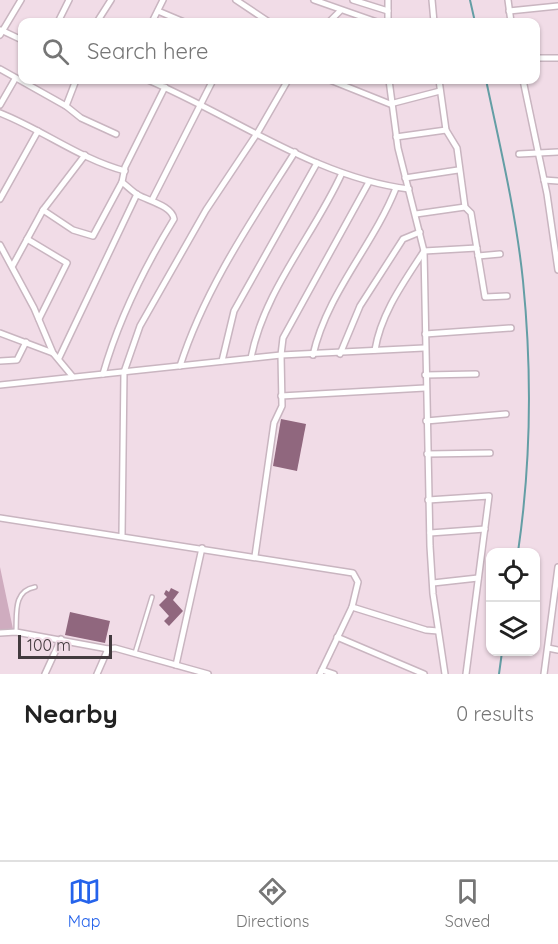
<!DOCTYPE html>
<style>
:root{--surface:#fff;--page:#f2f2f2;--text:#222;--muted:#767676;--line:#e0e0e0;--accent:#2563eb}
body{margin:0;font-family:Quicksand,sans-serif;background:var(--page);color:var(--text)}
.controls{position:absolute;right:18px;bottom:18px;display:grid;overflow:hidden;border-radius:12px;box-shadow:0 2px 4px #0004}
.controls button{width:54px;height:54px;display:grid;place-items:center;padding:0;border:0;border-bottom:2px solid var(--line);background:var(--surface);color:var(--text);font:30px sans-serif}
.scale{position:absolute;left:18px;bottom:15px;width:94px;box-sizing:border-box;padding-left:6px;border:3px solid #423a3e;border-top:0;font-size:16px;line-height:21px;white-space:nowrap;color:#423a3e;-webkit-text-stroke:4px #f1dce7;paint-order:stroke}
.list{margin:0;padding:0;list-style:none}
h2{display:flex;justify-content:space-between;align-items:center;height:78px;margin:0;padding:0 24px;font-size:26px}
h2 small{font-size:20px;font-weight:400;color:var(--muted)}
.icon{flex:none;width:33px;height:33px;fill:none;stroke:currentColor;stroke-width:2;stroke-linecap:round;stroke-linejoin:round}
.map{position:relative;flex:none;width:558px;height:674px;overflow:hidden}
.search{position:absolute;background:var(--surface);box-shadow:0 2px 4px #0004;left:18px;right:18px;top:18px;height:66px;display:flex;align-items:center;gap:15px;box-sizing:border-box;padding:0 21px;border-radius:12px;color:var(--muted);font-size:22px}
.sheet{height:186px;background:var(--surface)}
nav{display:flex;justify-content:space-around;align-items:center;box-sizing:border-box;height:84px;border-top:2px solid var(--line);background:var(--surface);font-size:16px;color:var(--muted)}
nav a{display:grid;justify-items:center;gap:3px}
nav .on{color:var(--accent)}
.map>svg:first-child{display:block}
.green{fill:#cfacbf}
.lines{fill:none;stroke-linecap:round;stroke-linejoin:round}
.stream{stroke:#649ea5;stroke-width:2}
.building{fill:#90677e}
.service-casing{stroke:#c9b5c0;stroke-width:6}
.minor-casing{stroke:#c9b5c0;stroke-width:8}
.service{stroke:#fff;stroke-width:3}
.minor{stroke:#fff;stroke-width:5}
</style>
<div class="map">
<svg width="558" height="674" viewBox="0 0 558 674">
<rect width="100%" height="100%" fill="#f1dce7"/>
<path class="green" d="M0 565V567L13 629 0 630Z"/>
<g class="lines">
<g class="stream">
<path d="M470 0 475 22"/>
<path d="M486 80C500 146 516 213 523 281 532 371 531 463 518 552"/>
<path d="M499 674 502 652"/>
</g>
</g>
<g class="building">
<path d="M281 419 306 424 297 471 273 466Z"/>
<path d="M171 588 179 592 173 600 183 611 169 626 164 621 169 616 159 605 167 597 164 594 166 590 169 592Z"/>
<path d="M70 612 110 621 105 643 65 635Z"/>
</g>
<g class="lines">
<g class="service-casing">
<g id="service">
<path d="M16 631C17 613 13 591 35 587"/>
<path d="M135 653 152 597"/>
</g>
</g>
<g class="minor-casing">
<g id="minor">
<path d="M236 0 269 22"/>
<path d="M314 0 377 22"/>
<path d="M353 0 388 11"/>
<path d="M388 0V22"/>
<path d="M432 0 434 22"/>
<path d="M508 0 511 22"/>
<path d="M158 11 184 22"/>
<path d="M509 11 558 6"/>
<path d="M58 22 69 0"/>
<path d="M97 22 111 0"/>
<path d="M152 22 163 0"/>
<path d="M329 22 340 11"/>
<path d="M1 30 22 40"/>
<path d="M0 35 21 0"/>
<path d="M536 58H558"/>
<path d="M0 69 66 106 81 118 116 134"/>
<path d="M148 80C233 116 317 178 409 189"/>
<path d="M330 80 390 104 440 91"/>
<path d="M389 80 398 148 424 251 430 546 433 594 445 674"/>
<path d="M439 80 446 130 457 148 465 207 471 213 485 297 507 296"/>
<path d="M523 80 547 194 558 270"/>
<path d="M0 105 15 79"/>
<path d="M66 106 76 80"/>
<path d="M0 113C43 130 80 159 125 171"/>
<path d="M396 137 446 130"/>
<path d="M519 154 558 152"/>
<path d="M405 178 458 170"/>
<path d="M544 180 558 181"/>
<path d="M0 199 38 131"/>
<path d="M152 200 213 80"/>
<path d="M43 210 73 230 93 236 122 182"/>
<path d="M416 214 465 207"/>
<path d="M27 239 67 263 39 319"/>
<path d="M0 245 34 308 53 353"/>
<path d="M478 256 500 254"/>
<path d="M13 265 43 210 85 155"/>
<path d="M0 333 53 353 73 377"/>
<path d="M425 334 511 328"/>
<path d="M375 350C381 313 404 282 424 251L477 248"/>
<path d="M340 354 360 306 403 239 420 232"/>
<path d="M313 355C327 293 373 246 396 188"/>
<path d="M59 358 137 194"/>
<path d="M251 358C264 290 314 235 342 173"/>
<path d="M0 361 17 360 26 342"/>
<path d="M222 361 234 311 317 163"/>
<path d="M180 366C205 288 252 220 295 152"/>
<path d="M103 374C119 318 144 268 174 219 172 206 149 201 138 195 133 192 127 186 122 182L125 167 165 87"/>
<path d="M425 375 476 374"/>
<path d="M0 385 281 355 424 348"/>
<path d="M281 396 425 388"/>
<path d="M426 421 506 414"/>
<path d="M427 454 490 453"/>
<path d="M428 500 489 496 466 674"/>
<path d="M0 518 353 573 358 582 352 607 320 674"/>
<path d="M430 533 485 529"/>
<path d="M122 535 124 372 140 326 206 210 258 132 288 80"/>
<path d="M255 556 274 423 282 406 281 355 283 338 369 182"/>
<path d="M433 583 478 578"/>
<path d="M352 607 426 630 438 631"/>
<path d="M0 633 16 632 108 649 115 648 208 674"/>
<path d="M337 637 424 674"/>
<path d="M548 648 558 650"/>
<path d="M176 665 202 548"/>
<path d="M322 670 334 674"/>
<path d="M45 674 61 639"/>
<path d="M97 674 108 649"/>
<path d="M544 674 558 567"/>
</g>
</g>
<use href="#service" class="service"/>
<use href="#minor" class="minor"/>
</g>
</svg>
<div class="controls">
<button><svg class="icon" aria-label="locate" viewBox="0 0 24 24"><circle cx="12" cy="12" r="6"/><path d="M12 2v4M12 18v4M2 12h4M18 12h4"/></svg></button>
<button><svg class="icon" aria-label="layers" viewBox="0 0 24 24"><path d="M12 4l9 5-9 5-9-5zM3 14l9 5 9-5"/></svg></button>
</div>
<div class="scale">100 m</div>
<div class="search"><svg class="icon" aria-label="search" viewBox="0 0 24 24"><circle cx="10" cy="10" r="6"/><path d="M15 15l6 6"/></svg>Search here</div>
</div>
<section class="sheet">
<h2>Nearby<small>0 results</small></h2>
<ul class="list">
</ul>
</section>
<nav>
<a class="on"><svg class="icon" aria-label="map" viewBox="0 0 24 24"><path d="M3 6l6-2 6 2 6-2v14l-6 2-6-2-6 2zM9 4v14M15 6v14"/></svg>Map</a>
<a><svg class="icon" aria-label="directions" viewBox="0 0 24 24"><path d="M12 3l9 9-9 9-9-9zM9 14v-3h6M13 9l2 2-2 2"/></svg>Directions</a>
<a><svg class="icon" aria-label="saved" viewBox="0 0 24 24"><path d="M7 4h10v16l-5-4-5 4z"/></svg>Saved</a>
</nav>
